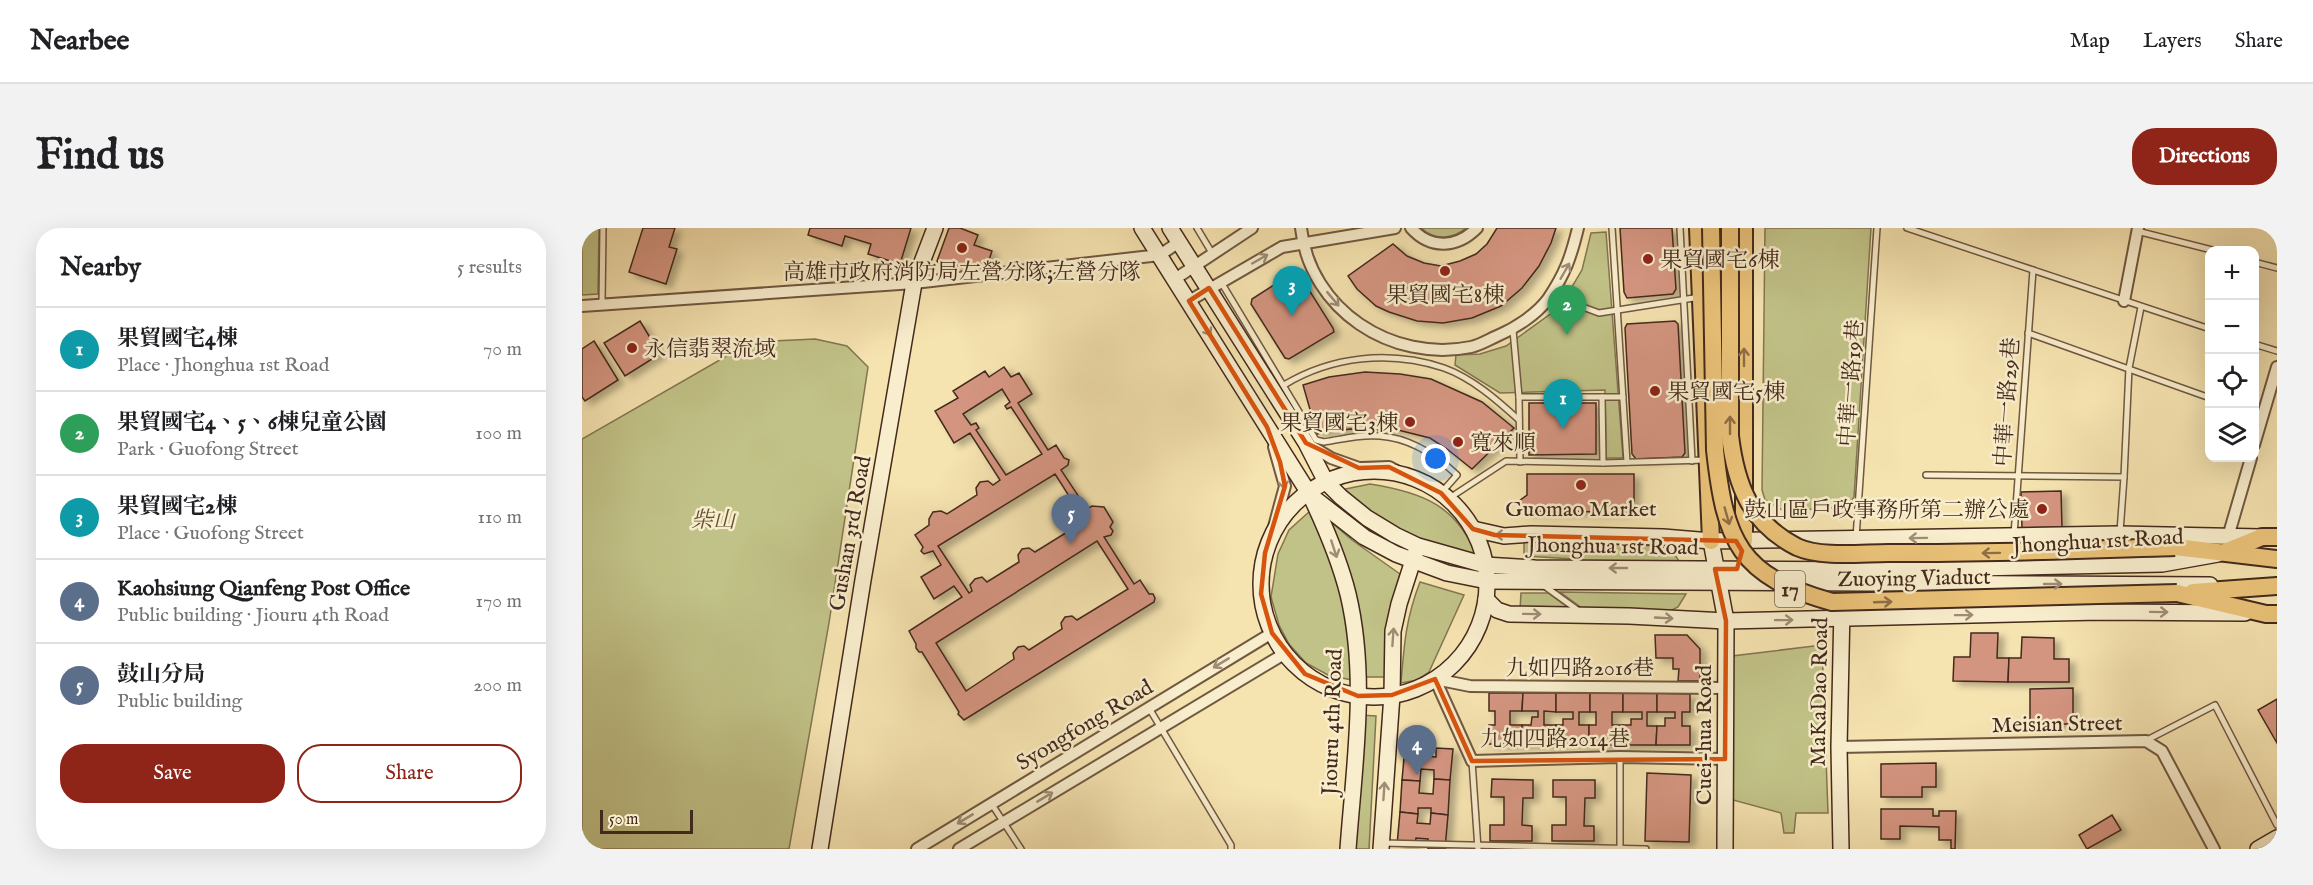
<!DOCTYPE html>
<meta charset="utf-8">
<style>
:root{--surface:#fff;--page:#f2f2f2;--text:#202124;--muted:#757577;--line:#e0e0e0;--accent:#8f2418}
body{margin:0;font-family:"IM FELL English","Noto Serif TC",serif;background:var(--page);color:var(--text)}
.controls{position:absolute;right:18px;top:18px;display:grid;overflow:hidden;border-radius:12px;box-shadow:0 6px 24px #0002}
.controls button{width:54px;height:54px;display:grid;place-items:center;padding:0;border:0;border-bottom:2px solid var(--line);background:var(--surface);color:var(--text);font:30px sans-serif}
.scale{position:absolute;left:18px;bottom:15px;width:93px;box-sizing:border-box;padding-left:6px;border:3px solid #442a1c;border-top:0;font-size:16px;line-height:21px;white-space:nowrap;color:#442a1c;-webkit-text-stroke:4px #f8edcc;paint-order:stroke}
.you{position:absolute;left:854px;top:231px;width:21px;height:21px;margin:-15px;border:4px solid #fff;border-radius:50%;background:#1a73e8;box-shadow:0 0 0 9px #1a73e833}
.badge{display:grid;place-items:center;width:39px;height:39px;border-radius:50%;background:var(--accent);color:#fff;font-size:20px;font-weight:700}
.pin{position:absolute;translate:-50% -50px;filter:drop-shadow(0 2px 3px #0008)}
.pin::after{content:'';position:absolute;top:32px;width:21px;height:18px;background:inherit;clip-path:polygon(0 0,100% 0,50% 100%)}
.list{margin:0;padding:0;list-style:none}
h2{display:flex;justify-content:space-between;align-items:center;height:78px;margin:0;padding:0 24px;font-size:26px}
h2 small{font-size:20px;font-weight:400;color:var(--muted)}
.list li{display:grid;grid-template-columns:39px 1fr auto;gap:18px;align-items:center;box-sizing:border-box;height:84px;padding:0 24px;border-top:2px solid var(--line)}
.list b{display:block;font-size:22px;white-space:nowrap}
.list p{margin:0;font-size:20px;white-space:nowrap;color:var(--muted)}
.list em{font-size:20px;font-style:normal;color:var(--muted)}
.actions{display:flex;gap:12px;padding:18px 24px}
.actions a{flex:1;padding:14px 0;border:2px solid var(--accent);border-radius:24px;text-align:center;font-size:21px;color:var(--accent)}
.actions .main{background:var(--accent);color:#fff}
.icon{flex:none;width:33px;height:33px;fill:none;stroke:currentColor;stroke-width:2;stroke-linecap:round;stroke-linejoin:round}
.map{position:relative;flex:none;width:1695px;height:621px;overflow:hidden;border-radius:24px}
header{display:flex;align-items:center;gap:36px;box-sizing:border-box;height:84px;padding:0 30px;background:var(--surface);border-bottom:2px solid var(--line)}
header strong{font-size:28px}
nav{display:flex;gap:33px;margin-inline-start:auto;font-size:21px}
.intro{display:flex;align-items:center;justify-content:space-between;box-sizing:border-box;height:144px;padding:0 36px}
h1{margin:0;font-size:42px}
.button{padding:15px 27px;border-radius:24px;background:var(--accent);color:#fff;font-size:21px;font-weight:700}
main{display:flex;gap:36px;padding:0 36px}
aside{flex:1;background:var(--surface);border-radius:24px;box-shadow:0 6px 24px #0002}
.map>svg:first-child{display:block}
.green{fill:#c1c287;stroke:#827652;stroke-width:1.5}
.building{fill:#d49580;stroke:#442a1c;stroke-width:1.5;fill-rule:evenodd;filter:url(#shadow)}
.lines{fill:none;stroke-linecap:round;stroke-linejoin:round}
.lane-casing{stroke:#705841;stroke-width:8}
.street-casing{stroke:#705841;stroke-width:14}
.secondary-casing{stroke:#442a1c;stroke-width:18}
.primary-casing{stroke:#442a1c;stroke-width:20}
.lane{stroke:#f8edcc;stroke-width:5}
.street{stroke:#f8edcc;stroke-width:10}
.secondary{stroke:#f8edcc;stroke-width:15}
.primary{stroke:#eac278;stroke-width:16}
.primary-bridge-casing{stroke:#442a1c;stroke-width:20;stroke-linecap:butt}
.primary-bridge{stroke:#eac278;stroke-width:16}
.oneway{stroke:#9e8c74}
.oneway2{stroke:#8f6e45}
.marked{fill:none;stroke:#d8540e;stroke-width:4.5;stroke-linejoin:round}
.poi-dot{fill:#8f2418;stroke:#f8edcc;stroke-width:2}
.labels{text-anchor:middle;stroke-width:5;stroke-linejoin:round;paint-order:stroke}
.shield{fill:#f8edcc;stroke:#7a6451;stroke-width:1.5}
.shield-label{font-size:21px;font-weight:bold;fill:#442a1c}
.poi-label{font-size:22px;fill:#442a1c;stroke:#f8edcc;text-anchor:start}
.street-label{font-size:22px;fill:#442a1c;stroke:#f8edcc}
.park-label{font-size:22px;font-style:italic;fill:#635037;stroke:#f8edcc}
</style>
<header>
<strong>Nearbee</strong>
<nav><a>Map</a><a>Layers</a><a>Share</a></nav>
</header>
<div class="intro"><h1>Find us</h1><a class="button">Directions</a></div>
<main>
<aside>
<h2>Nearby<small>5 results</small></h2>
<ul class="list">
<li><span class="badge" style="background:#0f9aa8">1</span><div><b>果貿國宅4棟</b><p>Place · Jhonghua 1st Road</p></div><em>70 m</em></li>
<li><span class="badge" style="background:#2e9e5b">2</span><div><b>果貿國宅4、5、6棟兒童公園</b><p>Park · Guofong Street</p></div><em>100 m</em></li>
<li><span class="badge" style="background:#0f9aa8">3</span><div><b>果貿國宅2棟</b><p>Place · Guofong Street</p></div><em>110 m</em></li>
<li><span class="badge" style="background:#5c6f8a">4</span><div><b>Kaohsiung Qianfeng Post Office</b><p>Public building · Jiouru 4th Road</p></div><em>170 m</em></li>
<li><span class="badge" style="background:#5c6f8a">5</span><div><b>鼓山分局</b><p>Public building</p></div><em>200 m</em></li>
</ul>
<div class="actions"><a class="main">Save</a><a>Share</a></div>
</aside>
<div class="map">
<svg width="1695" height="621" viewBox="0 0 1695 621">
<defs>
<filter id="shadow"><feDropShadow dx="6" dy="4" stdDeviation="3" flood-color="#0004"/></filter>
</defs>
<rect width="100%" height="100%" fill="#f5e3b0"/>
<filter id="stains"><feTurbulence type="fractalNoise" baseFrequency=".00333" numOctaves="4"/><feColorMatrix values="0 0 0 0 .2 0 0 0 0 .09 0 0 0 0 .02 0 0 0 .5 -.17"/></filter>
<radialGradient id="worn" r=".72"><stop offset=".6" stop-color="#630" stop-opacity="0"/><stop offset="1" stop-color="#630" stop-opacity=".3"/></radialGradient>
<g class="green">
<path d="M0 0H17L16 66 0 67Z"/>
<path d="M839 0H884C871 11 853 13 839 0Z"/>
<path d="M1183 0H1289L1272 269 1265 279 1202 283 1183 272 1180 262Z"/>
<path d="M1024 4 1041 230H1024L1023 162 918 165 873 137 874 127 898 126 924 118 978 79 1000 42 1009 5Z"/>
<path d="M233 111 265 118 286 139 247 395 207 621H0V211L169 114Z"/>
<path d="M788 256C839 264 876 277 895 330L844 314 813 301 759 262Z"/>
<path d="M728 283C741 314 754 345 763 378 769 402 769 428 770 452L746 447 724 435 707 416 697 397 689 369 696 326 707 302Z"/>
<path d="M749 294 770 312 818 346 808 390 805 449H780C781 437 781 424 781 412 779 371 762 332 749 294Z"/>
<path d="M942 314 1079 318 1091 324 1099 336 1005 337 992 331 942 328Z"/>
<path d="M838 354 882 367 847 444 835 452 819 455C822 417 824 390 838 354Z"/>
<path d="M978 364 1104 366 1096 379 1086 384 1004 383Z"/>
<path d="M939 365H966L991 383 938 382Z"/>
<path d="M1240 417 1246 585H1214L1212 605H1202L1199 585 1151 572 1150 428Z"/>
<path d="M778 487 794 488 787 621H770Z"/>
</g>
<g class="building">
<path d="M61 0H93L87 19 95 21 84 56 47 44Z"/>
<path d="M228 0H329L318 36 286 26 289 16 263 8 260 18 226 7Z"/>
<path d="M367 0H378L396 7 392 17 410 23 406 35 360 39 355 33Z"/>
<path d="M915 0H974L969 15 957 38 940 60 919 78 890 90 861 95 835 93 807 84 794 78 775 61 766 48 811 16 825 28 842 35 859 38 878 33 894 26 905 16Z"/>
<path d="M1038 0H1090L1094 61 1091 66 1045 70 1042 64Z"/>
<path d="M712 44 717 46 751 100 752 104 707 131 703 130 669 76 670 71Z"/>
<path d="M58 93 78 126 43 148 22 115Z"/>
<path d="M1093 93 1096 96 1103 225 1100 229 1054 231 1050 226 1043 100 1045 96Z"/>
<path d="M12 113 36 152 3 173 0 169V121Z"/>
<path d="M422 139 429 149 437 145 450 166 436 175 466 222 474 217 482 230 487 232 486 237 479 242 505 281 510 278 522 279 531 294 528 299 531 303 529 307 522 309 552 356 558 352 567 366H571L573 370 572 374 382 492 376 486 377 484 340 424H337L334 420V416L327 403 380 369 372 358 352 371 339 349 359 337 351 323 342 326 339 323 341 319 333 307 347 297V291L351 284 359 283 365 286 395 267 394 260 398 254 406 253 411 257 418 252 388 205 372 215 353 183 376 170 371 163 403 143 407 149ZM420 161 428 174 423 178 425 181 429 179 460 226 424 247 394 202 397 200 394 195 389 197 381 186ZM473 246 503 293 453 324 447 320 440 321 436 327 437 334 405 354 400 349 393 351 388 357 390 363 387 365 356 318ZM515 313 546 361 495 392 490 388 483 389 479 395 480 401 447 422 442 418 436 419 431 425 432 431 384 463 354 415Z"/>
<path d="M783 144 818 146 849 151 900 174 932 200 890 241 865 221 848 210 816 202 768 201 735 206 721 157 747 149Z"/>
<path d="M947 175H1014V226L947 227Z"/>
<path d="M945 246H1052V273L1046 282 1039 284 944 283 937 273 945 267Z"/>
<path d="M1479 263 1480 299 1440 300 1439 264Z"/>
<path d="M1389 405H1416L1415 430H1427L1426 454 1371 453 1372 429H1388Z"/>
<path d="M1073 407H1105L1118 421V453H1096L1097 441H1091V430H1074Z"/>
<path d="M1440 409 1472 410V431H1487V454H1426L1427 430H1439Z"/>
<path d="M1491 460V496H1448V461Z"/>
<path d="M907 465H941L940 483H928V497H940V516H907V497H913V483H907Z"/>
<path d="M941 465H974V484L962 483V497H974V516H940V497H949L950 489H956V483H940Z"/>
<path d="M974 465H1008V484H997V497H1007V517L974 516V497H981V491H991V484H974Z"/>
<path d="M1008 465H1041V484H1030V497H1041V517H1007V497H1014V484H1008Z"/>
<path d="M1041 465H1075V484H1065V498H1075L1074 517H1041V497H1049V491H1060V484H1041Z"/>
<path d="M1075 465 1108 466V484H1100V498H1108V517H1074L1075 498H1083V490H1093V484H1075Z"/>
<path d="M1695 471V515L1676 482Z"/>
<path d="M823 519 841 520 840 528 854 529V520L871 521 868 552 852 551V542L839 541 838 553 820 552Z"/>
<path d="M1354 535V559H1340V569H1299V536Z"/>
<path d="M1065 545 1109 547 1107 614 1063 613Z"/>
<path d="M852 551 868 552 866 587 849 585V580H836V586L818 584 820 552 838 553 837 565 851 566Z"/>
<path d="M910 551 951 552V570H941L940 597 950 598V613H908V597H922V569H909Z"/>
<path d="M971 552H1013V570H1003L1002 598H1012V613H970V597H984V569H971Z"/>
<path d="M1299 581H1351V588H1357V583H1374L1373 621H1369V612H1357V599L1318 598V611H1299Z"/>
<path d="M818 584 836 586 835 595 848 596 849 585 866 587 863 621H846V611L834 610 833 618 815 617Z"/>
<path d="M1530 587 1539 602 1505 621 1497 607Z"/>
</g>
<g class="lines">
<g class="lane-casing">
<g id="lane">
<path d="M615 0 630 25"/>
<path d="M1030 0 1045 234"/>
<path d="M1098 0 1110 233"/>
<path d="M1325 0 1628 101"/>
<path d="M1555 3 1630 22"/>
<path d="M1672 34 1695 40"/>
<path d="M639 54 734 212 742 214C760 211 780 206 798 208 828 210 854 227 875 247L859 265"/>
<path d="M968 67 1017 85 1118 69"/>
<path d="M20 76 21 0"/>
<path d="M931 102 937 169 938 234"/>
<path d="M1446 105 1628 170"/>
<path d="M1672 116 1695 123"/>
<path d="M702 157C750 128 808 122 862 140 890 150 915 172 937 192"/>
<path d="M937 169H1041"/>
<path d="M1020 169 1021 235"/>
<path d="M1344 247 1542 249 1538 304"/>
<path d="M1542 249 1547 140 1559 79"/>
<path d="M866 271 924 233 1021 235 1123 232"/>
<path d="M1432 307 1451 42"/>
<path d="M1274 310 1295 0"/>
<path d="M961 357 997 383"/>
<path d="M567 480 649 617V621"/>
<path d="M1565 512 1633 477 1695 597"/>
<path d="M890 533 896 621"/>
<path d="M409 575 439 621"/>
<path d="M800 615 1064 621"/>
<path d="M1038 621V530"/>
</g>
</g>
<g class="street-casing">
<g id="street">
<path d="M719 0C728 82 810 135 889 119 898 117 906 112 915 108 932 101 954 87 966 71 983 46 989 29 996 0"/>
<path d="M829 0C849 22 875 20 895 0"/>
<path d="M593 51 670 0"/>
<path d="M607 73 700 19 813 0"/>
<path d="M1542 73 1556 0"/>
<path d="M0 78 332 55 578 27 597 14"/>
<path d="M724 215 749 230 777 240 807 239 824 248"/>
<path d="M1672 217 1695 139"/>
<path d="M690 306 703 258 692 219"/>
<path d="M1646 309 1669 230"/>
<path d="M853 451 890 533 1038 529 1143 531"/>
<path d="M853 451 888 458 1144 460"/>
<path d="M1257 519 1564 513 1580 523 1632 621"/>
<path d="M335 621 690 405"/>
<path d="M377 621 702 426"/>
</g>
</g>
<g class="secondary-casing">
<g id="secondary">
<path d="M560 0 728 267 782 309 814 326 865 345 905 353 1628 357"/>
<path d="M588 0 724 215 744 254 759 269 785 290 813 307 836 318 903 337 953 340 1305 342 1580 336 1636 326"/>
<circle cx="792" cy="356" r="113"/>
<path d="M731 273C745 303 758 334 766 366 786 449 772 538 766 621"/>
<path d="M891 301 922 308 949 306 1081 309 1129 313 1537 306 1679 309"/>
<path d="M1129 313 1144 393 1143 621"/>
<path d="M904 371 915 382 927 386 1047 388 1144 393 1517 384 1663 385"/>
<path d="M238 621 281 352 332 55 353 0"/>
<path d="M799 621 810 467 811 403 817 376 834 323"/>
<path d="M1259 621 1257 519 1260 380"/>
<path d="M1676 621 1695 610"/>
</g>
</g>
<g class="primary-casing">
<g id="primary">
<path d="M1116 0 1129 313"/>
<path d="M1162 313V0"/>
<path d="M1593 319 1695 331"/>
<path d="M1643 324 1680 309H1695"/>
<path d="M1611 364 1695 358"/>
<path d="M1595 365 1684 386H1695"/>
</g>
</g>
<use href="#lane" class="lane"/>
<use href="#street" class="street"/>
<use href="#secondary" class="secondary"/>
<use href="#primary" class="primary"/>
<g class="primary-bridge-casing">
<g id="primary-bridge">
<path d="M1129 0 1133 222C1143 314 1157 348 1250 374L1595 365"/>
<path d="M1148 0V208C1154 257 1168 295 1215 319 1239 330 1280 325 1306 325 1402 326 1497 322 1593 319"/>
</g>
</g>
<use href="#primary-bridge" class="primary-bridge"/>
</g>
<defs><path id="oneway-shaft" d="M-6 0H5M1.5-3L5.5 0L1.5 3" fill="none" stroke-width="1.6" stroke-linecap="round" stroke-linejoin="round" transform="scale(1.5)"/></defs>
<g class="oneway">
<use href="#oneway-shaft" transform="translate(678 31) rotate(-30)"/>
<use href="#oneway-shaft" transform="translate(983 43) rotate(-60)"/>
<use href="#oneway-shaft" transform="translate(751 71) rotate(50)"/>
<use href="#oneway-shaft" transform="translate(624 100) rotate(58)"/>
<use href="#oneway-shaft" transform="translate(701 252) rotate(83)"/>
<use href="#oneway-shaft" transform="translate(922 307) rotate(180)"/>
<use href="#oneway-shaft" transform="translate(1336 310) rotate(179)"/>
<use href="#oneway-shaft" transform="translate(752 321) rotate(72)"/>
<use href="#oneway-shaft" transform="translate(1036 340) rotate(180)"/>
<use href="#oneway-shaft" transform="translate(1471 356)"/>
<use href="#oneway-shaft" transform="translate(1577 384) rotate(1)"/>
<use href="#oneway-shaft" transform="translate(950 386) rotate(1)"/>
<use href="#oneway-shaft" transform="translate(1382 387) rotate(-1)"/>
<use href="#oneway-shaft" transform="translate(1082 390) rotate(3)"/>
<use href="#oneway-shaft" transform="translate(1202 392) rotate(-1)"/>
<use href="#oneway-shaft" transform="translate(811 409) rotate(-86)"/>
<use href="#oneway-shaft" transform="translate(639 435) rotate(149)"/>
<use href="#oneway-shaft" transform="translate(802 563) rotate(-86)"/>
<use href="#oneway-shaft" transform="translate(463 569) rotate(-31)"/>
<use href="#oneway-shaft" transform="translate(383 591) rotate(149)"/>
</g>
<g class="oneway2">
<use href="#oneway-shaft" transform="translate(1162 129) rotate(-90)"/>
<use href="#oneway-shaft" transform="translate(1148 197) rotate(-90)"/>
<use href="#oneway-shaft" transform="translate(1145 288) rotate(74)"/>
<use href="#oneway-shaft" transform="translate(1409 325) rotate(179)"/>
<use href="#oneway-shaft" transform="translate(1301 374) rotate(-2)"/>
</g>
<path class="marked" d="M627 60 724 215 777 240 807 239 859 265 891 301 913 307 1154 313 1160 323 1155 341H1133L1144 393 1143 531 890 533 853 451 810 467 776 468 723 446 690 405 679 366 683 325 703 258 698 234 685 199 607 73Z"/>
<g class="poi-dot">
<circle cx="380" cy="20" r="6"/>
<circle cx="1066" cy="31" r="6"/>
<circle cx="863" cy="43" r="6"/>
<circle cx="50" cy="120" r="6"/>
<circle cx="1073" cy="163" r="6"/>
<circle cx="828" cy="194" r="6"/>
<circle cx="876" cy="214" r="6"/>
<circle cx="999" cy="257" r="6"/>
<circle cx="1460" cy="281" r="6"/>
</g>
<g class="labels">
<rect class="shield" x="1193" y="343" width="30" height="36" rx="4.5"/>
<g class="shield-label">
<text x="1208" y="368">17</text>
</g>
<g class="poi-label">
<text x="1078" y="39">果貿國宅6棟</text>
<text x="380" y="51" text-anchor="middle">高雄市政府消防局左營分隊;左營分隊</text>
<text x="863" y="74" text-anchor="middle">果貿國宅8棟</text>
<text x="62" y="128">永信翡翠流域</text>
<text x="1085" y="171">果貿國宅5棟</text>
<text x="816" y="202" text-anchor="end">果貿國宅3棟</text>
<text x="888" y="222">寬來順</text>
<text x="999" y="288" text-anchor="middle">Guomao Market</text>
<text x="1448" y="289" text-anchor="end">鼓山區戶政事務所第二辦公處</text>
</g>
<g class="street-label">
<text transform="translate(1268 155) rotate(-86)" y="8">中華一路19巷</text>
<text transform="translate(1424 174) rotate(-86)" y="8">中華一路29巷</text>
<text transform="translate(267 305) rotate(-80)" y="8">Gushan 3rd Road</text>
<text transform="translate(1516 312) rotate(-3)" y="8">Jhonghua 1st Road</text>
<text transform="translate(1031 317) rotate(1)" y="8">Jhonghua 1st Road</text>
<text transform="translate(1332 349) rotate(-1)" y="8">Zuoying Viaduct</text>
<text x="998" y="447">九如四路2016巷</text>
<text transform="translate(1236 464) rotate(-89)" y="8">MaKaDao Road</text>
<text transform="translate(749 494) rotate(-88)" y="8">Jiouru 4th Road</text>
<text transform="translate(1475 495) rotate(-1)" y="8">Meisian Street</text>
<text transform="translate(502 496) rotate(-31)" y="8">Syongfong Road</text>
<text transform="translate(1121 507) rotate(-90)" y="8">Cuei-hua Road</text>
<text x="973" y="518">九如四路2014巷</text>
</g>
<g class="park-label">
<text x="131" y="299">柴山</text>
</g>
</g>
<rect width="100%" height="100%" filter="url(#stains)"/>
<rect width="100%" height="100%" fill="url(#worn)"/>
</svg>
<div class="controls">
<button>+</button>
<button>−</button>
<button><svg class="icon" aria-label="locate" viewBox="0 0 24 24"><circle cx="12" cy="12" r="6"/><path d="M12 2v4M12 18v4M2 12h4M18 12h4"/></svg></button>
<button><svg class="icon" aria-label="layers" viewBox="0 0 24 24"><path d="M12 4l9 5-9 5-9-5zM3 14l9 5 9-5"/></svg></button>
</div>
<div class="scale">50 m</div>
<div class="you"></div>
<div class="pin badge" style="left:981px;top:201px;background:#0f9aa8">1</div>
<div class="pin badge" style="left:985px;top:107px;background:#2e9e5b">2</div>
<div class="pin badge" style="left:710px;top:88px;background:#0f9aa8">3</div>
<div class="pin badge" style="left:835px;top:547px;background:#5c6f8a">4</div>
<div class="pin badge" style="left:489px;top:316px;background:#5c6f8a">5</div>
</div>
</main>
